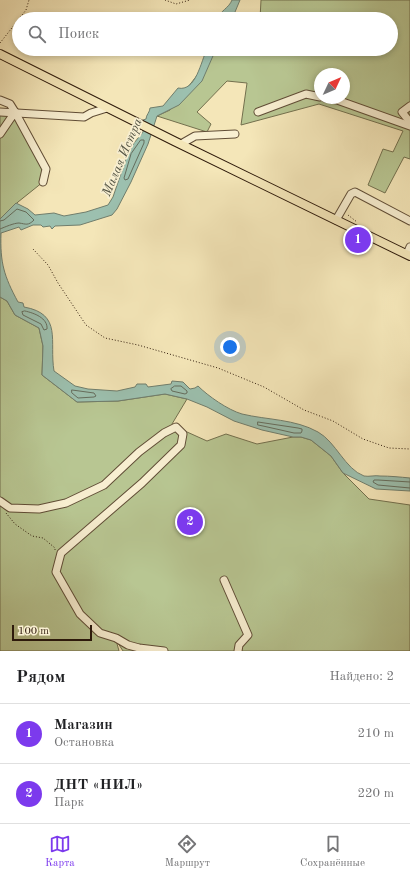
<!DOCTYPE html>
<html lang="ru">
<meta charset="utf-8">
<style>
:root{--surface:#fff;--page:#f6f6f6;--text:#202124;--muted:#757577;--line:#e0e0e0;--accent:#7c3aed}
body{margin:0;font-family:"Old Standard TT",serif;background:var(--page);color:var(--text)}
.compass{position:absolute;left:314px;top:68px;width:36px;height:36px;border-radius:50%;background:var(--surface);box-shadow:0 2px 6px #0003;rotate:46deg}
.scale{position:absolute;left:12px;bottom:10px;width:80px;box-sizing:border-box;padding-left:4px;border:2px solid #2e1a0b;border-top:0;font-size:11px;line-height:14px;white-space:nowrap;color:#2e1a0b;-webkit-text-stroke:3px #f8efd1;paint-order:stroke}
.you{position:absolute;left:230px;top:347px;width:14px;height:14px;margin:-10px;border:3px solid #fff;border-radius:50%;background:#1a73e8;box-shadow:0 0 0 6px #1a73e833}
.badge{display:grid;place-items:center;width:26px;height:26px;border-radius:50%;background:var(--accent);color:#fff;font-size:13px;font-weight:700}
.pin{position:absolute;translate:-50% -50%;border:2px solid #fff;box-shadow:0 1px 4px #0006}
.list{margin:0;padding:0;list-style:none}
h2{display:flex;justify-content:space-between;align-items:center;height:52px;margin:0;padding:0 16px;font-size:17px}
h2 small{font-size:13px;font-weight:400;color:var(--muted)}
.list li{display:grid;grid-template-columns:26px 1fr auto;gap:12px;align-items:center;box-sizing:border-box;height:60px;padding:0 16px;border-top:1px solid var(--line)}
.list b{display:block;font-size:15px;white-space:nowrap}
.list p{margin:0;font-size:13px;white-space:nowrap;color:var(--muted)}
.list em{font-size:13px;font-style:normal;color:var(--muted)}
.icon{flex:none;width:22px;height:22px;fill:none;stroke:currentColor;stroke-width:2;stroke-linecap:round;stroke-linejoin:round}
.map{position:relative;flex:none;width:410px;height:651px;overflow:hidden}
.search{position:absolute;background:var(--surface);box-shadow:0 2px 6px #0003;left:12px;right:12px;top:12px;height:44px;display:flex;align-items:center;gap:10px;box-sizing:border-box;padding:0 14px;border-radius:22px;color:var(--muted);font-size:15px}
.sheet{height:172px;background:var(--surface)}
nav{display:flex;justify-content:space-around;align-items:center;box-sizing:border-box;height:56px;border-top:1px solid var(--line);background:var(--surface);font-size:11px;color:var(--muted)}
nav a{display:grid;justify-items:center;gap:2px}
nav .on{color:var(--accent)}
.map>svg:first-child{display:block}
.green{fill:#b8c692;stroke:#73704e;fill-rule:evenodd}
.water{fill:#9cc0af;stroke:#707e6d}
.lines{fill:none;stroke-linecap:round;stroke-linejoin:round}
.shore{stroke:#656d5d;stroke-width:1}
.minor-casing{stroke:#604d36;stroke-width:9}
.major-casing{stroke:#2e1a0b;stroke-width:10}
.path{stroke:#2e1a0b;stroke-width:1;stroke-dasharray:1 2;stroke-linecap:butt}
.minor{stroke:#f8efd1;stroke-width:7}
.major{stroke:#f4e6b8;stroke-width:8}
.labels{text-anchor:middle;stroke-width:3.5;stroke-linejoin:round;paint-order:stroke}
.water-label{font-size:13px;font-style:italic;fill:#545444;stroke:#f8efd1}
</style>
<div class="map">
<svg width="410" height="651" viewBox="0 0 410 651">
<rect width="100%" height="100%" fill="#f4e6b8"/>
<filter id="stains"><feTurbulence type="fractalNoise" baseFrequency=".005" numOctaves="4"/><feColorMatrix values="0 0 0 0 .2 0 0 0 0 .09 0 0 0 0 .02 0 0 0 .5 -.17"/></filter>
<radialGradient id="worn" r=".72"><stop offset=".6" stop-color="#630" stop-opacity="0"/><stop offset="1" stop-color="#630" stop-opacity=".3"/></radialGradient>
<g class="green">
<path d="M261 0H410V159L404 157 385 193 368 185 383 149 393 152 403 131 319 104 241 125 247 83 227 81 197 112 211 124 207 132 157 116 170 110 213 55 216 49H391V19H260ZM320 74H344V98H320Z"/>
<path d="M0 112H15L46 169 43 182 18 202 0 219Z"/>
<path d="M0 297 7 301 15 315 39 328 43 346 42 375 77 402 118 401 165 394 187 399 172 424 176 427 207 441 226 434 257 444 293 437H301L311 440 331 456 343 473 369 499 410 505V651H123L116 640 119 651H0Z"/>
</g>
<g class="water">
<path d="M232 0H240L235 12 228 19H217C220 11 229 8 232 0Z"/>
<path d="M207 49H216L202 81 179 105 157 116 148 144 131 182 117 209 112 215 80 225 55 226 52 229 50 226 43 227 41 225H33L21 230 19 227 1 233C0 263 4 276 18 302L23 303 24 307C63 314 49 341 54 371L75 386 88 389 117 391 135 387 137 384H146L148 387 171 384 172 381 183 382 190 389 195 388 198 386C208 396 228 410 242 414 267 420 295 419 318 432 336 442 345 469 364 476 369 477 375 475 380 476 390 476 400 477 410 478V491L376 489 343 473 331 456 311 440 301 437H293L262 430 234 421 207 407 187 399 165 394 118 401 77 402 42 375 43 346 39 328 15 315 7 301 0 297V219L16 203 28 209 35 215 54 213 64 216 86 212 108 205 113 197 128 153 134 143 143 132V120L146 119C146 115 150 112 150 108L163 106 178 88C196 92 201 61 207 49Z"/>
</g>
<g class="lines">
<g class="shore">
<path d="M141 140H144V143L128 179 125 180 124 178 131 154Z"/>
<path d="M0 221 4 220 17 209 26 212 34 220C28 226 26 224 19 223 14 223 5 227 0 229"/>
<path d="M25 311C34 313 48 318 47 329L44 330 41 324 23 315 22 312Z"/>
<path d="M175 386H181L187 391V393L185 394 172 391 171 389Z"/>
<path d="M72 390 94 393 96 396 94 397 78 398 72 393Z"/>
<path d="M258 422 298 428 302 429V431L301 433H294L263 426 258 425Z"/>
<path d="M410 482 378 480H374L373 482 378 485 410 488"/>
</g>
<g class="minor-casing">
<g id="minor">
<path d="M325 98 337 100 410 126"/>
<path d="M0 100 10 104 15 112"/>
<path d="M410 106 402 112 410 122"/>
<path d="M0 112 84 117 91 113 107 108"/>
<path d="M258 112 306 94 320 97"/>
<path d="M0 134 15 112 46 169 43 182"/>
<path d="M181 144 195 136 235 134"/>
<path d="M336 220 351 194 355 192 410 221"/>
<path d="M407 254 410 247"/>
<path d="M0 501 10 508 39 509 66 503 104 485 139 452 164 433 176 427 183 434 181 445 142 483 61 553 56 572 80 614 100 633 116 638 128 645 139 648 164 651"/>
<path d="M224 580 248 635 239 645 238 651"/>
</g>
</g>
<g class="major-casing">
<path id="major" d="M0 54 174 141 410 256"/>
</g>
<g class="path">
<path d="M165 0 176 4 190 0"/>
<path d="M0 43 26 10 29 0"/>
<path d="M348 215 357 222"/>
<path d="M33 249 48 265 58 283 86 325 105 338 138 345 218 368 264 387 304 410 333 421 363 439 389 448 410 449"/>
<path d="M6 513 15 524 32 536 43 538 55 548V550"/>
</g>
<use href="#minor" class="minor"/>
<use href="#major" class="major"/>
</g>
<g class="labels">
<g class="water-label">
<text transform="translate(121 157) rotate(-67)" y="5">Малая Истра</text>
</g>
</g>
<rect width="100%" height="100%" filter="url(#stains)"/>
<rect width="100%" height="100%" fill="url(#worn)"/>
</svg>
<svg class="compass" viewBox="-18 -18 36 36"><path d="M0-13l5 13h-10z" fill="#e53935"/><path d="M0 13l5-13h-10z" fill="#757577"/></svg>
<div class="scale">100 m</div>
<div class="you"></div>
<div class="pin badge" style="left:358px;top:240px">1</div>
<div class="pin badge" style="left:190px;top:522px">2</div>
<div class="search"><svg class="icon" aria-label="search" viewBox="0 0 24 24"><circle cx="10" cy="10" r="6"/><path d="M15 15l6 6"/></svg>Поиск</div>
</div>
<section class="sheet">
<h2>Рядом<small>Найдено: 2</small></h2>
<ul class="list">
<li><span class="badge">1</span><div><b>Магазин</b><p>Остановка</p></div><em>210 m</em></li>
<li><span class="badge">2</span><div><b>ДНТ «НИЛ»</b><p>Парк</p></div><em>220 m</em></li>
</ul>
</section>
<nav>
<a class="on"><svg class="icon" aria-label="map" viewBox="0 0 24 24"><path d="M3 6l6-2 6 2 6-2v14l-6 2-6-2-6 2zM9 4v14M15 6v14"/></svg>Карта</a>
<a><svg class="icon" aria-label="directions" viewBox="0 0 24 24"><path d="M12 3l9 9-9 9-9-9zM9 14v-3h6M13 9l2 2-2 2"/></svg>Маршрут</a>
<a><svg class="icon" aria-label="saved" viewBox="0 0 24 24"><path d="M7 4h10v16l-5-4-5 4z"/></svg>Сохранённые</a>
</nav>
